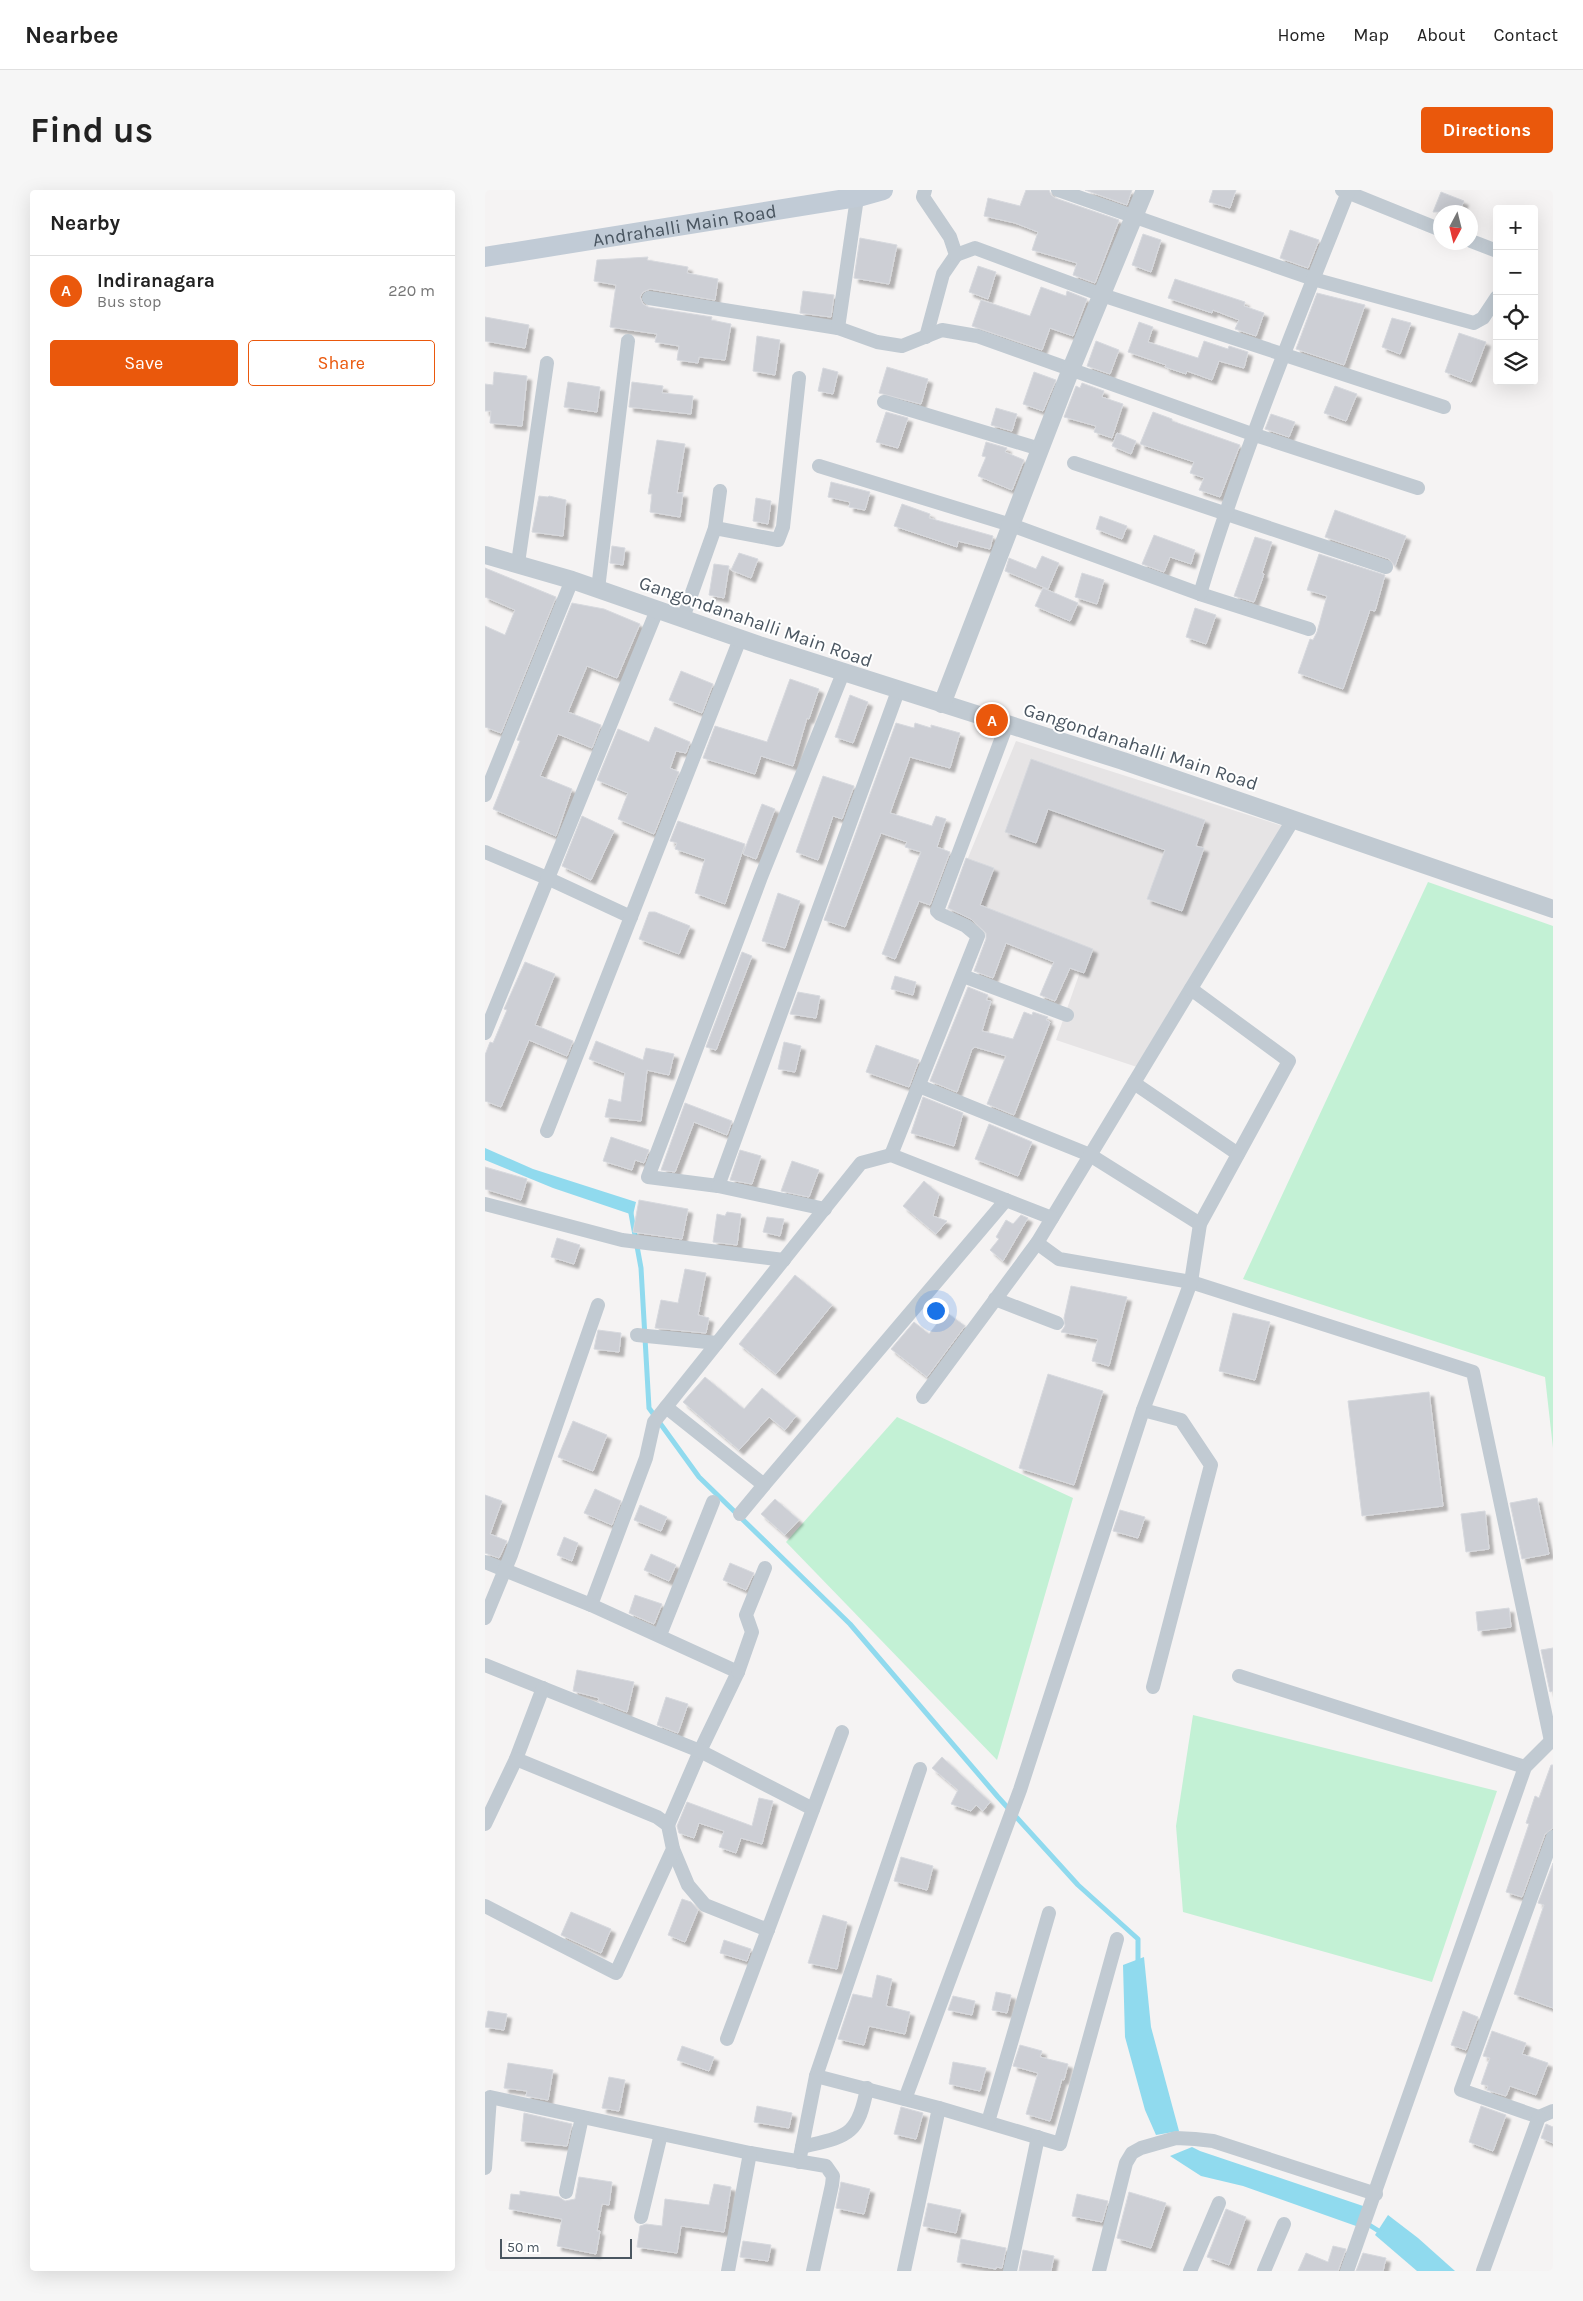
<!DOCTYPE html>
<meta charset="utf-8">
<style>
:root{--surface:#fff;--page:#f6f6f6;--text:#222;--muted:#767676;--line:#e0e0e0;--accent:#ea580c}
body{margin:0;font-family:Karla,sans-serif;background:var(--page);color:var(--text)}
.controls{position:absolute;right:15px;top:15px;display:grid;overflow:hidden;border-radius:5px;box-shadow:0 5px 20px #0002}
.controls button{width:45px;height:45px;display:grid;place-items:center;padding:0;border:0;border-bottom:1px solid var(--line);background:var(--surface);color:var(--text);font:25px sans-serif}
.compass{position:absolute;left:948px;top:15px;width:45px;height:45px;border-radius:50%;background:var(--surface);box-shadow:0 5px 20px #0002;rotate:187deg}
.scale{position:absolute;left:15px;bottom:12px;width:132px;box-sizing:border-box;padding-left:5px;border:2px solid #4a5661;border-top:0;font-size:14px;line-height:18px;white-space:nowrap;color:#4a5661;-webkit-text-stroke:4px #fff;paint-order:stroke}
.you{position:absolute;left:450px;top:1120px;width:18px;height:18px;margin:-12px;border:4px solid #fff;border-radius:50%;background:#1a73e8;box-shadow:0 0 0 8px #1a73e833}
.badge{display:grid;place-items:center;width:32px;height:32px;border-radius:50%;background:var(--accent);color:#fff;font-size:16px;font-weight:700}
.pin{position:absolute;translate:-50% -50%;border:2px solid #fff;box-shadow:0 1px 5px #0006}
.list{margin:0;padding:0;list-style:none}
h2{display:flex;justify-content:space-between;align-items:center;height:65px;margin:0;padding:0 20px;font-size:21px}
h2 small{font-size:16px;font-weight:400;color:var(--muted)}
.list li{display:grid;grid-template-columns:32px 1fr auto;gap:15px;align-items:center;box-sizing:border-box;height:70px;padding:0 20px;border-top:1px solid var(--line)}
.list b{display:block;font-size:19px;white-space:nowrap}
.list p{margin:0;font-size:16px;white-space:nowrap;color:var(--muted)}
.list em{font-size:16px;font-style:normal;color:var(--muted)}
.actions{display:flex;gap:10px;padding:15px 20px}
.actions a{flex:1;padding:11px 0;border:1px solid var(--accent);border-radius:5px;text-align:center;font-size:18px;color:var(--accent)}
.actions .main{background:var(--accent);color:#fff}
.icon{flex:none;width:28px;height:28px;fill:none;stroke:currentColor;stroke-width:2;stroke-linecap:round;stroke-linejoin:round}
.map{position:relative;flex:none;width:1068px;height:2081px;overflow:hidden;border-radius:5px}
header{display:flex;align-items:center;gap:30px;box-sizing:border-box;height:70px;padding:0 25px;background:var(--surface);border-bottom:1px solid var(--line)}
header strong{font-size:24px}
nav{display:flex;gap:28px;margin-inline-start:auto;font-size:18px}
.intro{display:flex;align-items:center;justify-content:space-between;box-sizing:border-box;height:120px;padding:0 30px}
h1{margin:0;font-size:35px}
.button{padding:12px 22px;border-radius:5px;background:var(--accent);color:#fff;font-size:18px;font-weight:700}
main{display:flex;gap:30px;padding:0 30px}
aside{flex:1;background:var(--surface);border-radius:5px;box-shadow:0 5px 20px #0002}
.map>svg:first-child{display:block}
.education{fill:#e6e4e5}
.green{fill:#c3f1d5}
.water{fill:#90daee}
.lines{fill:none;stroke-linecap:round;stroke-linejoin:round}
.stream{stroke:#90daee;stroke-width:5}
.building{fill:#cdcfd5;stroke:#d7d9de;filter:url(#shadow)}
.minor{stroke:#c1cad2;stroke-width:14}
.tertiary{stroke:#c1cad2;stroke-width:18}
.secondary{stroke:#c1cbd6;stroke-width:20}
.labels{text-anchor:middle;stroke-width:4;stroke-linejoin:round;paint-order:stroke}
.street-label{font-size:19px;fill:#4a5661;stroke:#fff}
</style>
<header>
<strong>Nearbee</strong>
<nav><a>Home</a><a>Map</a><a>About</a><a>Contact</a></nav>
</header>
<div class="intro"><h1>Find us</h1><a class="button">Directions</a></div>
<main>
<aside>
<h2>Nearby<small></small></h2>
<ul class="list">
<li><span class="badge">A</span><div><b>Indiranagara</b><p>Bus stop</p></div><em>220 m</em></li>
</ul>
<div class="actions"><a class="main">Save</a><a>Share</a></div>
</aside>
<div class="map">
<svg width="1068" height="2081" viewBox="0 0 1068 2081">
<defs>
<filter id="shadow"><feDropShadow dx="4.5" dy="4.5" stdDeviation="1" flood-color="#0004"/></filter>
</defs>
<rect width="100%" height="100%" fill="#f5f3f3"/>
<path class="education" d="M531 551 801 637 652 877 571 850 596 779 460 724Z"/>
<g class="green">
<path d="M943 692 1068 736V1258L1060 1187 758 1089Z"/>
<path d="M412 1227 588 1308 512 1570 301 1352Z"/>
<path d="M708 1525 1012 1601 947 1792 698 1722 691 1636Z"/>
</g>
<g class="water">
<path d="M0 958 48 979 151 1012 148 1025 68 998 0 970Z"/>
<path d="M659 1767 666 1837 694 1941 671 1945 660 1920 640 1847 638 1775Z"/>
<path d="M707 1957 715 1961 881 2017 871 2036 758 1996 716 1986 685 1966Z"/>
<path d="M903 2025 933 2048 970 2081H932L890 2045Z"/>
</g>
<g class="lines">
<g class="stream">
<path d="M145 1018 156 1078 164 1218 214 1287 365 1434 513 1607 593 1695 653 1749V1776"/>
<path d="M881 2033 897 2043"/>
</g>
</g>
<g class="building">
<path d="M541 0H564L566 5 570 8 634 30 610 93 588 85 592 73 547 60 553 42 530 33 499 26 503 8 535 16Z"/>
<path d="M600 0H647L642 15Z"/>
<path d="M728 0H751L745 18 724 12Z"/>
<path d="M956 2 979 11 974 22H948Z"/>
<path d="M805 40 834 50 823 78 795 68Z"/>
<path d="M658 44 676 50 666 82 647 75Z"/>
<path d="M375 48 412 55 404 94 369 88Z"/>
<path d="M163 67 162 70 203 77 202 83 233 89 230 110 165 99 158 102 155 107 158 114 163 117 227 127 226 130 246 134 240 170 214 167 213 173 192 170 194 156 170 152 172 144 125 137 131 95 109 91 112 70Z"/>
<path d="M493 76 511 82 503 109 484 102Z"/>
<path d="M690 89 760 112 759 116 779 123 771 146 750 139 754 130 728 120 727 123 683 108Z"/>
<path d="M556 97 581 106 582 101 602 109 588 146 565 138 557 160 487 136 496 110 545 126Z"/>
<path d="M318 101 349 105 346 127 315 123Z"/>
<path d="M832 103 880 115 859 175 811 159Z"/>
<path d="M0 127 44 135 40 158 0 151Z"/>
<path d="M907 128 926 133 915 164 897 157Z"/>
<path d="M654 132 668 137 663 152 713 168 719 151 743 159 744 156 763 162 759 178 734 171 727 190 702 181 701 184 680 177 681 175 643 162Z"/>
<path d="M974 143 1001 152 986 192 960 182Z"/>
<path d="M272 146 295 150 290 185 268 181Z"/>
<path d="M611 151 634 160 625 184 602 176Z"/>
<path d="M402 177 443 189 436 214 394 203Z"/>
<path d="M338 178 353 182 348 204 333 201Z"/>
<path d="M9 182 42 186 37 236 5 233 6 221H0V194L8 195Z"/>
<path d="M549 182 571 190 558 221 538 214Z"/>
<path d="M83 192 115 197 112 222 79 217Z"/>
<path d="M147 192 178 196 177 203 208 206 206 224 144 217Z"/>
<path d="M597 193 619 201 617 207 638 214 627 248 609 242 611 236 579 227 591 196 595 198Z"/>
<path d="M850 196 872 204 861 231 839 223Z"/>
<path d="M511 218 532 224 527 241 506 235Z"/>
<path d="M401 222 423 228 413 258 391 252Z"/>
<path d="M668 222 687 229V231L755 255 735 307 714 300 719 288 705 283 709 272 655 254Z"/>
<path d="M786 224 810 232 804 247 780 239Z"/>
<path d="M632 243 651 251 646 264 627 256Z"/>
<path d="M172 250 200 254 192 303H198L195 327 165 322 167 304H163Z"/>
<path d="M501 252 522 258 520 262 539 270 527 300 493 286 501 267 497 266Z"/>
<path d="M346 292 385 302 380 320 364 317 365 312 343 307Z"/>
<path d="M54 306 63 307 64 306 81 310 78 346 47 342Z"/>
<path d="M271 308 286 311 283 334 268 331Z"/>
<path d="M417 314 445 324 444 328 508 346 505 359 473 351 472 357 409 336Z"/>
<path d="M850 320 921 346 910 376 904 369 840 347Z"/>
<path d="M615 326 642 336 637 349 611 339Z"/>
<path d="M669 345 710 360 706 374 685 367 679 382 657 374Z"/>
<path d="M770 347 787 352 777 383 779 384 769 412 749 406Z"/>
<path d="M127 356 140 358 138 375 125 373Z"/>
<path d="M254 363 273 369 266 388 246 380Z"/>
<path d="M834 364 900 385 890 421 885 420 858 499 813 483 825 449 828 450 832 442 842 406 822 400Z"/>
<path d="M557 366 574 373 563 399 520 381 524 368 551 379Z"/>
<path d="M229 374 244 376 239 408 224 405Z"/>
<path d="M0 378 71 407 16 543 0 537V436L20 445 30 420 0 407Z"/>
<path d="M597 383 619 390 612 414 590 407Z"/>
<path d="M558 398 593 413 585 431 550 416Z"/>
<path d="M87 413 119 419 155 434 132 488 102 476 83 522 116 535 107 558 73 544 55 586 87 599 71 646 8 619 35 551 32 550Z"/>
<path d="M710 418 731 425 721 454 701 447Z"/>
<path d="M196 481 228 494 217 523 184 510Z"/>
<path d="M305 489 334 499 324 529 322 528 308 576 276 566 270 584 218 568 230 536 282 552Z"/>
<path d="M365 505 383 512 368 553 350 547Z"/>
<path d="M411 533 429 538 430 533 446 538V535L475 543 465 578 425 567 405 623 447 636 451 626 461 629 452 657 465 662 445 715 434 711 410 769 397 764 436 662 420 657 422 652 396 643 360 737 339 730Z"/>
<path d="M170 537 205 552 201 563 191 561 185 578 194 582 169 644 133 629 143 603 112 590 133 539 164 552Z"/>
<path d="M546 569 720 630 711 656 719 658 697 721 662 709 680 660 563 619 551 653 520 642Z"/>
<path d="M338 586 369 596 357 629 348 626 333 670 311 662Z"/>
<path d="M277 614 290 619 271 669 258 664Z"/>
<path d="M97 626 129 641 106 690 77 676Z"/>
<path d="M193 631 260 654 240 714 210 703 220 669 190 659 192 653 185 651Z"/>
<path d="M481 668 509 678 495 715 608 759 599 783 585 778 570 811 555 805 569 772 521 753 508 788 489 781 501 749V743L486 729 463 718Z"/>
<path d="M293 703 315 711 300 758 277 751Z"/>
<path d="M164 722H170L205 736 194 764 154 749Z"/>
<path d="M257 762 267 766 231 860 221 857Z"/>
<path d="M40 772 70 784 50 835 88 851 82 866 44 850 16 917 0 911V865L5 852 8 853 22 820 19 819Z"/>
<path d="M410 786 431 792 428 805 406 799Z"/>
<path d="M483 797 503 805 501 810 506 811 497 841 528 849 539 822 547 825 548 822 563 827 561 830 565 832 529 925 502 914 521 866 490 857 487 859 472 902 445 891Z"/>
<path d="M313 802 335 806 331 828 305 824Z"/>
<path d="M111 851 158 870 161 858 189 864 184 885 162 880 156 931 120 927 124 909 136 912 140 883 104 869Z"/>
<path d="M299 852 316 856 310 882 293 879Z"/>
<path d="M391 855 434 870 424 897 381 882Z"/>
<path d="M438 907 478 923 469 956 426 943Z"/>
<path d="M200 913 247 931 242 945 209 932 190 982 176 980Z"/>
<path d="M504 934 547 952 533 986 490 969Z"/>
<path d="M126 947 164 960 159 973 150 970 147 980 118 971Z"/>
<path d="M255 960 276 966 267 994 245 990Z"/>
<path d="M307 971 334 980 324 1007 296 1001Z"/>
<path d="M0 977 42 989 36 1010 0 999Z"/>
<path d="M439 991 454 1004 448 1026 462 1031 451 1044 418 1016Z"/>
<path d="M154 1010 203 1019 197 1049 148 1042Z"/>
<path d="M242 1022 256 1024 252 1055 228 1052 232 1024 240 1026Z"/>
<path d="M536 1025 543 1028 518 1071 505 1060 514 1049 511 1047 521 1030 528 1034Z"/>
<path d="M282 1027 299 1029 295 1046 278 1042Z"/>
<path d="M72 1048 95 1055 89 1074 66 1067Z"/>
<path d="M200 1079 221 1083 213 1125 224 1128 221 1143 170 1138 176 1110 193 1113Z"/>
<path d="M310 1085 347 1115 291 1184 254 1154Z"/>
<path d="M586 1096 642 1107 624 1176 607 1171 613 1149 576 1142 580 1136 579 1128Z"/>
<path d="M461 1122 480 1136 442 1187 406 1159 429 1132 444 1144Z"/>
<path d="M748 1123 785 1132 770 1190 734 1181Z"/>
<path d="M113 1140 136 1143 134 1162 109 1159Z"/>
<path d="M563 1184 618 1201 589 1295 534 1278Z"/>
<path d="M220 1187 259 1219 277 1198 311 1226 300 1240 284 1227 254 1260 198 1212Z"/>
<path d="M944 1202 958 1316 877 1326 863 1211Z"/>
<path d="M88 1231 122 1245 108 1281 73 1267Z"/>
<path d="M110 1299 136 1311 127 1335 99 1323Z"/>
<path d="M0 1305 17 1311 5 1344 22 1351 14 1368 0 1363Z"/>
<path d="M1052 1308 1064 1364 1037 1369 1025 1313Z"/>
<path d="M290 1309 314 1330 300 1345 276 1324Z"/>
<path d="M155 1315 182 1327 176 1341 149 1330Z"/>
<path d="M635 1320 660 1327 653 1348 628 1341Z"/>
<path d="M1000 1321 1004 1359 981 1362 976 1324Z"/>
<path d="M79 1347 93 1353 87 1371 72 1365Z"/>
<path d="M166 1364 191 1375 184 1391 159 1380Z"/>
<path d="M245 1373 269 1383 261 1400 238 1390Z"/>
<path d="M150 1405 177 1414 169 1434 144 1423Z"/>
<path d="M1024 1418 1026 1437 993 1441 991 1422Z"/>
<path d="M1068 1458V1501L1065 1502 1056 1460Z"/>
<path d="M92 1480 149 1492 142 1522 113 1511 114 1508 88 1501Z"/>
<path d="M181 1507 203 1514 193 1543 172 1535Z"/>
<path d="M457 1567 505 1612 498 1621 491 1615 486 1621 466 1614 473 1600 447 1578Z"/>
<path d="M1066 1575H1068V1638L1060 1644 1037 1707 1021 1702 1044 1634 1041 1633 1050 1606 1054 1608Z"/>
<path d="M274 1608 288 1611 277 1654 256 1648 251 1663 234 1657 239 1641 214 1633 209 1648 194 1643 192 1636 202 1612 267 1636Z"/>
<path d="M416 1667 448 1676 442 1700 409 1691Z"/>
<path d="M1068 1673V1818L1029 1804 1059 1715 1053 1713Z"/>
<path d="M197 1709 206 1712 213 1720 200 1752 183 1745Z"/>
<path d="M86 1722 126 1739 116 1763 76 1745Z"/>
<path d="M338 1725 362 1732 352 1779 323 1773Z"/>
<path d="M239 1750 266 1759 262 1771 235 1763Z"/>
<path d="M392 1785 407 1789 401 1816 425 1822 420 1844 384 1836 379 1855 353 1849 368 1804 387 1808Z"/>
<path d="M511 1802 526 1805 522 1823 507 1820Z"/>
<path d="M468 1806 490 1811 487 1825 463 1820Z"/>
<path d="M3 1821 22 1824 19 1840 0 1837Z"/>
<path d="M978 1821 993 1827 981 1860 966 1855Z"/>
<path d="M1007 1841 1041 1853 1037 1864 1063 1873 1051 1905 1025 1896 1021 1906 1002 1900 1003 1896 996 1894 1005 1868 998 1866Z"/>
<path d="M535 1855 557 1861 555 1867 583 1874 579 1890 577 1889 565 1931 541 1924 553 1883 528 1876Z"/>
<path d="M197 1856 229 1867 224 1881 192 1870Z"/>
<path d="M468 1872 501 1878 495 1901 464 1894Z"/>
<path d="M23 1873 68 1880 63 1910 41 1906 42 1901 19 1898Z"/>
<path d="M124 1887 140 1890 134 1921 117 1918Z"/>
<path d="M272 1916 307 1923 304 1938 269 1932Z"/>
<path d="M996 1916 1021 1925 1008 1961 984 1952Z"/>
<path d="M416 1917 438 1923 431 1949 409 1944Z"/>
<path d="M39 1923 87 1934 82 1956 36 1951Z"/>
<path d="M1061 1934 1068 1937V1953L1056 1948Z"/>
<path d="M94 1987 127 1992 124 2015 117 2014 112 2041H115L111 2064 72 2056 77 2029 24 2019 26 2004 35 2005V2001L74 2007 80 2011 90 2009Z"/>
<path d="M356 1992 385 1999 379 2024 351 2018Z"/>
<path d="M229 1994 246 1997 239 2042 196 2036 192 2063 152 2057 155 2036 161 2034 177 2036 180 2009 224 2015Z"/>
<path d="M644 2002 681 2013 666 2058 632 2048Z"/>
<path d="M592 2004 623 2011 617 2032 587 2026Z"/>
<path d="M443 2013 476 2020 471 2043 438 2036Z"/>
<path d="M741 2019 761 2027 744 2075 722 2067Z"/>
<path d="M476 2049 521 2058 517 2078 511 2077V2079L472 2072Z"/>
<path d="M258 2051 286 2055 283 2071 255 2067Z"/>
<path d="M848 2056 861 2059 853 2081H813L821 2063 843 2072Z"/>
<path d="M538 2060 569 2066 566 2081H534Z"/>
<path d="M878 2063 901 2068 898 2081H871Z"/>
</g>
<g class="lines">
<g class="minor">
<path d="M440 0 438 7 465 47 471 65 458 84 441 147"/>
<path d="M573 0 828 89 989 133 998 128 1012 107"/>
<path d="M857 0 956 40"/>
<path d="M986 51 1012 61"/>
<path d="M471 65 490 58 617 105 959 217"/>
<path d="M164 108 353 138 392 152 417 156 457 140 492 146 767 244 933 298"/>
<path d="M353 138 373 1"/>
<path d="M399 212 555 259"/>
<path d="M589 273 901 377"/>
<path d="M334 276 526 335 715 404 824 439"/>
<path d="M230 338 293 350 298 337 314 188"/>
<path d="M33 373 62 173"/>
<path d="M113 399 143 151"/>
<path d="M715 404C756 267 810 135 863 2"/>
<path d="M198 428 230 338 235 301"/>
<path d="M358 483 276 687 163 987 233 996 413 501"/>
<path d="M0 605 87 390"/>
<path d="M0 662 62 688 146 727"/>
<path d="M478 786 582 825"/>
<path d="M0 843 172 420"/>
<path d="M649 893 753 964"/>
<path d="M434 896 605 965 715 1034"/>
<path d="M62 941 255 449"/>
<path d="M406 965 493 746 481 736 455 724 452 721 522 534"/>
<path d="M233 996 340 1019"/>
<path d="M0 1014 137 1050 299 1070"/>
<path d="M552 1053 574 1069 706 1092 988 1182 1066 1551H1068"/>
<path d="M510 1109 572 1133"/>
<path d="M152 1145 232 1153"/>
<path d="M438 1207 552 1053 808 630"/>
<path d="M181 1217 279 1295 521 1010"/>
<path d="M658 1220 696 1230 726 1275 668 1497"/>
<path d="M255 1324 279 1295"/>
<path d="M0 1372 106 1415 161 1268 169 1232 376 973 406 965 567 1028"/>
<path d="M106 1415 253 1482 215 1561 183 1635"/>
<path d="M0 1428 26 1365 113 1115"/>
<path d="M175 1445 228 1312"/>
<path d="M0 1475 215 1561 328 1619"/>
<path d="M253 1482 267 1442 261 1425 280 1378"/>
<path d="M754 1486 1040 1577"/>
<path d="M0 1634 31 1569 58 1498"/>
<path d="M1068 1647 976 1900 1054 1927 1068 1921"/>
<path d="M188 1659 203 1695 220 1715 283 1740"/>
<path d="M0 1716 131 1783 188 1659 183 1635 172 1627 31 1569"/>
<path d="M242 1849 357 1542"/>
<path d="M331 1886 454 1918 575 1954 632 1749"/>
<path d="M420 1909 535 1600 658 1220 706 1092 715 1034 804 871 706 799"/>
<path d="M503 1932 564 1723"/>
<path d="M317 1957C362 1946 373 1947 382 1898"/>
<path d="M314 1972 331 1886 435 1579"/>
<path d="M0 1978 5 1907 265 1963 341 1976 348 1986 347 1995 328 2081"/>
<path d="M81 2002 97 1927"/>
<path d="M156 2027 176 1944"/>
<path d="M243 2081 265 1963"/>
<path d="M419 2081 454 1918"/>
<path d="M525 2081 553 1947"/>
<path d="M614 2081 641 1973 647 1963 656 1958 691 1948 710 1949 728 1951 891 2004"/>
<path d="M705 2081 734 2013"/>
<path d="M779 2081 799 2034"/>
<path d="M862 2081 1040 1577 1066 1551"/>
<path d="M998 2081 1054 1927"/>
</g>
<g class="tertiary">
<path d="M0 365 87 390 274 455 638 571 1068 719"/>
<path d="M457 514 586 179 660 0"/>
</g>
<path class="secondary" id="s1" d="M0 67 373 7 398 0"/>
</g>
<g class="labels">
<g class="street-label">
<text dy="7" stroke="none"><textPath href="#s1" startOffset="202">Andrahalli Main Road</textPath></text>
<text transform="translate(271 431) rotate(19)" y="7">Gangondanahalli Main Road</text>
<text transform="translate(656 556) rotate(18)" y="7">Gangondanahalli Main Road</text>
</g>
</g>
</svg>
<div class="controls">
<button>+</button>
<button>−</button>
<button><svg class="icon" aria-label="locate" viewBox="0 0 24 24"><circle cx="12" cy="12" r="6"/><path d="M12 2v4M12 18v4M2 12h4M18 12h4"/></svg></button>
<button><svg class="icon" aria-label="layers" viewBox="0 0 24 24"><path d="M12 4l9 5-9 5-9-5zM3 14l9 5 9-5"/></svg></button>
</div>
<svg class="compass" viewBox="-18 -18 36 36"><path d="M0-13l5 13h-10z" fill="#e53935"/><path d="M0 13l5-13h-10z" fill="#767676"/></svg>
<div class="scale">50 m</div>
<div class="you"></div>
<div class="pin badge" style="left:507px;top:530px">A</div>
</div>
</main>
